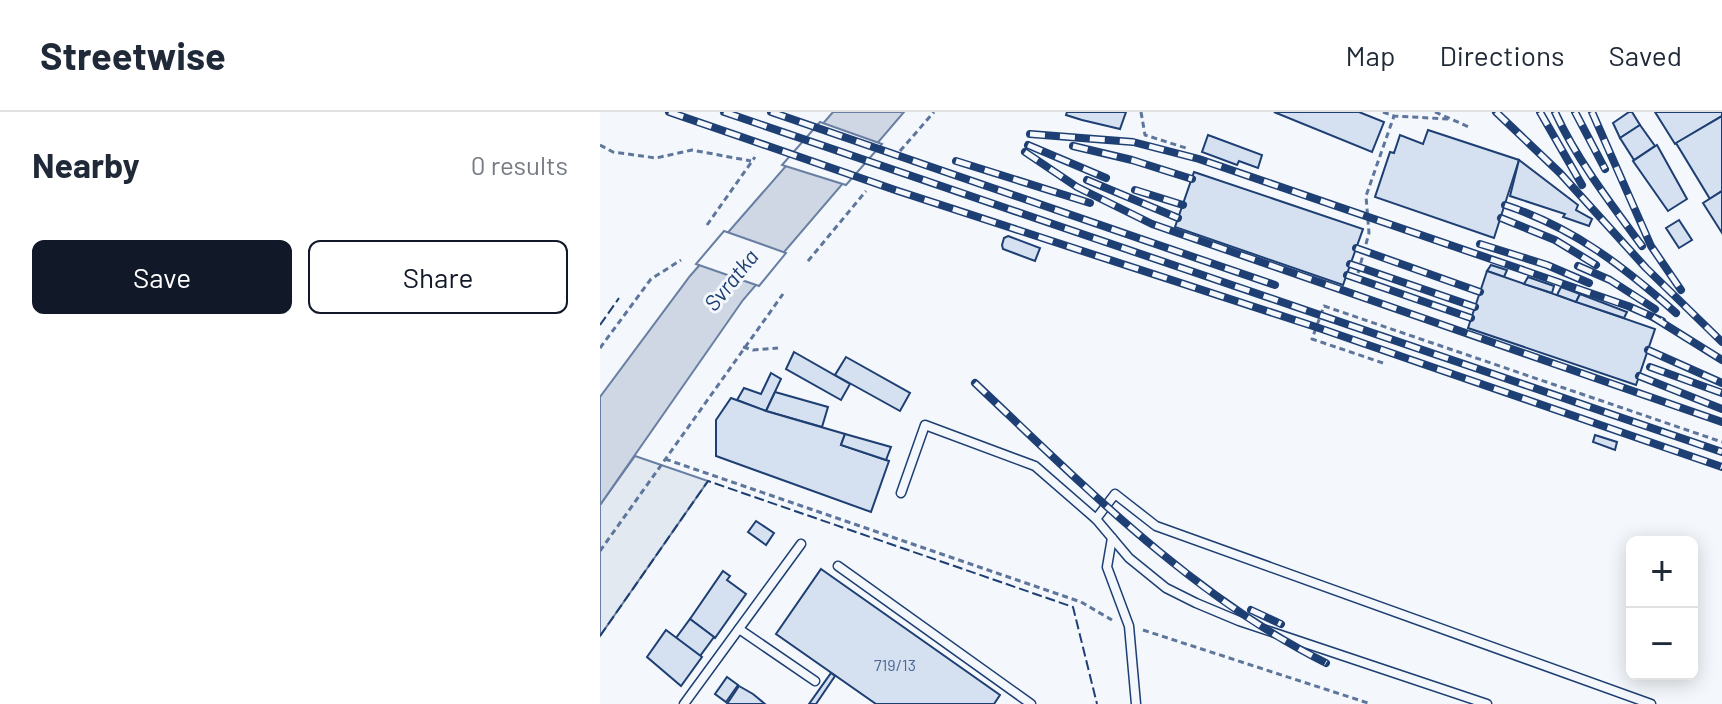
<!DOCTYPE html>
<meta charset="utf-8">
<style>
:root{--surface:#fff;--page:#f2f2f3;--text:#1f2937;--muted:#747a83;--line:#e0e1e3;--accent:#111827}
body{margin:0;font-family:Barlow,sans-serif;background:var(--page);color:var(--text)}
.controls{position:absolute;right:24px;bottom:24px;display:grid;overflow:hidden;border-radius:12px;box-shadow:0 4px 20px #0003}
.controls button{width:72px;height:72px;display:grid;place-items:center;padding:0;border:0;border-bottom:2px solid var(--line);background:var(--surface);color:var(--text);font:40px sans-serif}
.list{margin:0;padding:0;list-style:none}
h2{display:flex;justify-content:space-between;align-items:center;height:104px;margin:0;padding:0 32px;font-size:34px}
h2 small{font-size:26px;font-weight:400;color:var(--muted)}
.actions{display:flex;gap:16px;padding:24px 32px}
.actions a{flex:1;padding:18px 0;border:2px solid var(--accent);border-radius:12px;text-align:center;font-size:28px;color:var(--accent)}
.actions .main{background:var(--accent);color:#fff}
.map{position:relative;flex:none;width:1122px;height:592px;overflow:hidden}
header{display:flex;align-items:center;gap:48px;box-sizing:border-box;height:112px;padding:0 40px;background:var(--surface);border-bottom:2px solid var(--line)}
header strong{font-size:38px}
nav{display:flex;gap:44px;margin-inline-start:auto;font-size:28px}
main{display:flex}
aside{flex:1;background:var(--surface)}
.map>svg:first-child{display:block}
.green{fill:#e3e9f0;stroke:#687fa3;stroke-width:2}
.water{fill:#cfd7e4;stroke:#687fa3;stroke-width:2}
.pier{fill:#f4f7fb;stroke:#687fa3;stroke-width:2}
.building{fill:#d5e0f0;stroke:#1d3f73;stroke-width:2}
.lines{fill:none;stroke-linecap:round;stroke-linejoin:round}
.lane-casing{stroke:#1d3f73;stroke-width:11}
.path{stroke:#5e769c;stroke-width:3;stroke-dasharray:6 4;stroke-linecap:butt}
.lane{stroke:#f4f7fb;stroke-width:8}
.rail-casing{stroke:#1d3f73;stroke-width:8}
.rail{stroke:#f4f7fb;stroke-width:5;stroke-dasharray:15;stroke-linecap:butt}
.fence{stroke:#1d3f73;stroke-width:2;stroke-dasharray:10 4;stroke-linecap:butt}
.labels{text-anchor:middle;stroke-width:6;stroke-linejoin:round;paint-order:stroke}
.number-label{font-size:16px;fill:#4b6792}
.water-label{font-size:22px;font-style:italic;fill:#1d3f73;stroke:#f4f7fb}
</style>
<header>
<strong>Streetwise</strong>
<nav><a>Map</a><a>Directions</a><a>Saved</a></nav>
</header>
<main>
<aside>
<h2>Nearby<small>0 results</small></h2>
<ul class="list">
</ul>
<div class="actions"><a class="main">Save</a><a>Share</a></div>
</aside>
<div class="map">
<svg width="1122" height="592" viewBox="0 0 1122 592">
<rect width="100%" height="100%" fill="#f4f7fb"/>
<path class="green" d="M35 344 108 369 0 524V393Z"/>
<path class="water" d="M233 0H304L143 188 0 393V285L90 164Z"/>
<g class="pier">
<path d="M220 10 282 32 246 73 182 53Z"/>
<path d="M124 119 161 132 186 141 159 174 96 152Z"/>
</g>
<g class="building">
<path d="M467 0H526L520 17 482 8 466 3Z"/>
<path d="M674 0H759L784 10 772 40Z"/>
<path d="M1029 0H1032L1040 13 1020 26 1013 11Z"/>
<path d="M1055 0H1122V4L1075 32Z"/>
<path d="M1122 4V79L1110 87 1076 31Z"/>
<path d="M1040 13 1055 34 1034 48 1020 26Z"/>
<path d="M828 18 919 48 894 126 775 85 790 40 794 41 800 23 823 32Z"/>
<path d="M608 23 662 43 658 56 639 49 637 53 602 40Z"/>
<path d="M1057 33 1087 87 1068 99 1033 49Z"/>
<path d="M919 48 978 93 976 98 992 107 989 114 963 105 965 102 910 84Z"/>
<path d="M594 60 763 117 743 173 575 115Z"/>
<path d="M1122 79V121L1103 91Z"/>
<path d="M1079 108 1092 128 1079 136 1066 116Z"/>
<path d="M408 124 440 136 435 149 403 137 402 133 404 126Z"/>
<path d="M891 153 907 158 904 165 887 159Z"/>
<path d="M887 159 1055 217 1036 273 868 216Z"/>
<path d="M928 165 954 174 952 181 924 172Z"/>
<path d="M961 175 980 182 976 190 957 183Z"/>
<path d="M980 182 1027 200 1024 206 976 190Z"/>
<path d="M194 240 250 272 241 288 186 257Z"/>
<path d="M246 245 310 281 300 299 235 263Z"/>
<path d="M171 261 181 267 166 299 137 288 144 276 161 282Z"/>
<path d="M175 280 228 295 222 315 166 299Z"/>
<path d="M131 286 166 299 245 322 241 333 289 349 271 400 116 344V308Z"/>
<path d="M245 322 291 335 286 348 241 333Z"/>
<path d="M995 323 1017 330 1015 338 993 330Z"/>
<path d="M156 409 174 421 166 433 148 420Z"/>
<path d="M221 457 400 583 394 592H276L176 522Z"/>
<path d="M123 459 130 464 127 468 146 482 115 526 90 507Z"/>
<path d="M90 507 114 525 100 544 76 526Z"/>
<path d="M66 518 102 545 81 574 47 545Z"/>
<path d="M231 561 235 564 216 592H209Z"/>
<path d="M127 565 138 573 126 590 115 582Z"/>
<path d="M139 574 153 582 165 592H127Z"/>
</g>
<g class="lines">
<g class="lane-casing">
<g id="lane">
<path d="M301 381 325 313 435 354 496 407"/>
<path d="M512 426 507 455 529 514 536 592"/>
<path d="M238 454 431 592"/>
<path d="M139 517 215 569"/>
<path d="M84 592 201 432"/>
<path d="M887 592 639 509 596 491 566 476 529 446 496 407 515 382 556 414 1051 592"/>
</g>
</g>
<g class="path">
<path d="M541 0 545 23 589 37"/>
<path d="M783 0 794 4 848 7"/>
<path d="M835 0 869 15"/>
<path d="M0 33 13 40 56 46 92 38 151 49"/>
<path d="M300 39 334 0"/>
<path d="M107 113 155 45"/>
<path d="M208 149 266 79"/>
<path d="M758 161 769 121 766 84 794 4"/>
<path d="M143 235 153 238 178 236"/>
<path d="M0 236 51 167 81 148"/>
<path d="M783 251 712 227 724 194 1122 330"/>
<path d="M65 347 481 490 512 508"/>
<path d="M0 439 183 182"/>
<path d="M543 518 771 592"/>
</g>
<use href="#lane" class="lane"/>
<g class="rail-casing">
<g id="rail">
<path d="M69 0 298 79 716 215 1122 355"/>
<path d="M124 0 1122 340"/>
<path d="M171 0 675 173"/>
<path d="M896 0 960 61 1046 156 1122 230"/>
<path d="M940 0 982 73"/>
<path d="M955 0C977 48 1011 92 1042 134"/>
<path d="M975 0 1005 57"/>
<path d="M992 0 1051 134 1081 178"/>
<path d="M430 22 533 30 599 47 1028 194 1062 209"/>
<path d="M428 33 506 66"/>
<path d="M473 34 532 48 592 67"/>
<path d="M425 40 477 75 552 112 1122 310"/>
<path d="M356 49 490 91"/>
<path d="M487 68 578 106"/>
<path d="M535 78 583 93"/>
<path d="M905 93C974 116 1023 154 1076 201"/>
<path d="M901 106 955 128 996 153"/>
<path d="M880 132 947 153 989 171"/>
<path d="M756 136 880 180"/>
<path d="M750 152 875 195"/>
<path d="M978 154 1010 168 1055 197"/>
<path d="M747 163 871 206"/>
<path d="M1053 205 1122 248"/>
<path d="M1048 238 1122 271"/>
<path d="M1050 255 1122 281"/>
<path d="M1039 264 1122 297"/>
<path d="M375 271C483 373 592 484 726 551"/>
<path d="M651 498 681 512"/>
</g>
</g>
<use href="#rail" class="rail"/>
<g class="fence">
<path d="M0 213 19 186"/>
<path d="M0 524 108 369 473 495 497 592"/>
</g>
</g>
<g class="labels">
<g class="number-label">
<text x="295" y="559">719/13</text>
</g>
<g class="water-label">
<text transform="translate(131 168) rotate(-51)" y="8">Svratka</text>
</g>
</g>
</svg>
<div class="controls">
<button>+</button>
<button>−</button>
</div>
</div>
</main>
